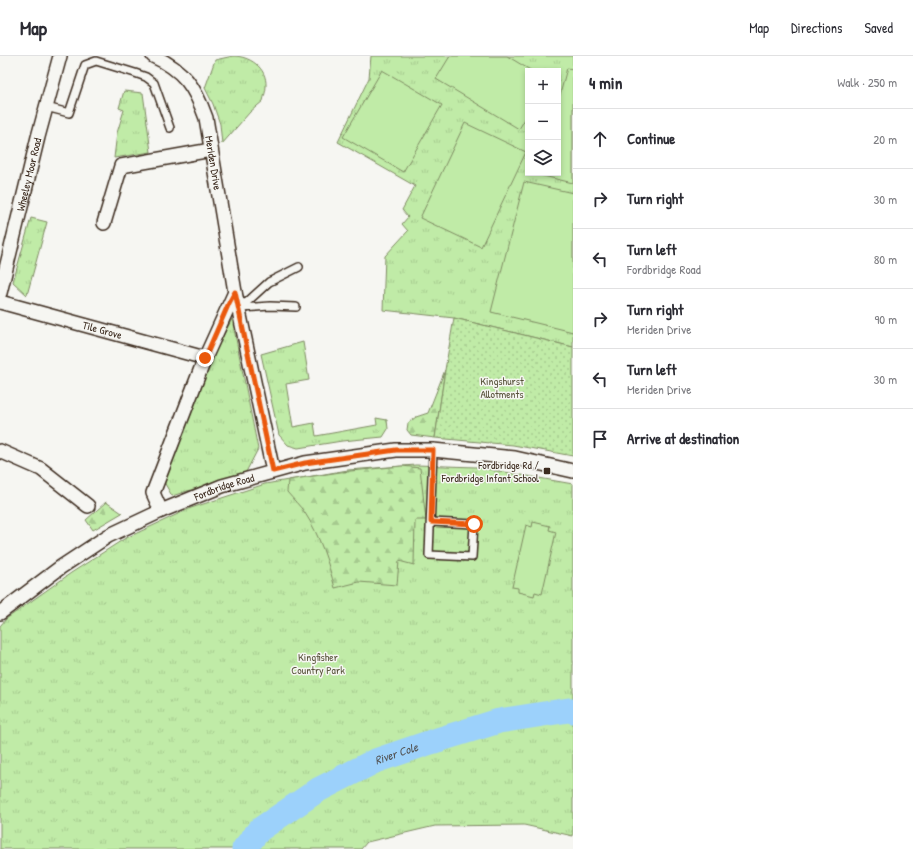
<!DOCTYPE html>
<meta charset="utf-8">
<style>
:root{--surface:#fff;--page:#f2f2f3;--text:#2b2b33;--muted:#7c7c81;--line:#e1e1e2}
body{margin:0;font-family:"Patrick Hand",sans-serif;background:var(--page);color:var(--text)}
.controls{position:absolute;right:12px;top:12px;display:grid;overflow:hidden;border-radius:0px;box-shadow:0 2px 6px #0003}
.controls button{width:36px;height:36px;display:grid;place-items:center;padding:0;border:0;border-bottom:1px solid var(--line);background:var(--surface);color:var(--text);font:20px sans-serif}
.stop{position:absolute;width:12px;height:12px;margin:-9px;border:3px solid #ea580c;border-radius:50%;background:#fff}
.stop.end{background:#ea580c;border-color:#fff;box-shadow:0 1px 4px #0008}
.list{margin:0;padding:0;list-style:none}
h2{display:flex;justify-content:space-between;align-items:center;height:52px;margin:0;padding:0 16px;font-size:17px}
h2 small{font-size:13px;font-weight:400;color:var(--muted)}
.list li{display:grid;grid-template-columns:26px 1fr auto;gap:12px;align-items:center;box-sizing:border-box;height:60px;padding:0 16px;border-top:1px solid var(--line)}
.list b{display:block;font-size:15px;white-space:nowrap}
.list p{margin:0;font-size:13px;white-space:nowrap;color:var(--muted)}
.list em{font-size:13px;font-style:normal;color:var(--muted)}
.icon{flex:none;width:22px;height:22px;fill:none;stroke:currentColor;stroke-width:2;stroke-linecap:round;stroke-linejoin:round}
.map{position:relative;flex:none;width:573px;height:793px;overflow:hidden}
header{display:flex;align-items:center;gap:24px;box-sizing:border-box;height:56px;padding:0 20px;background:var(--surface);border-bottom:1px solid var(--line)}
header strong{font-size:19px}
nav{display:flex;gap:22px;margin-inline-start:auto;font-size:14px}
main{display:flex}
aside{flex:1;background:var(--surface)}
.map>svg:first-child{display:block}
.grass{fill:url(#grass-tufts);stroke:#7e8a62;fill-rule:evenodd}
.forest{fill:url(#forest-firs);stroke:#7e8a62}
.garden{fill:url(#garden-dots);stroke:#7e8a62}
.pitch{fill:#c0eba7;stroke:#7e8a62}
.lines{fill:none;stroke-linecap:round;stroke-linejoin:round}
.river{stroke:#9cd1fb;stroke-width:25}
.lane-casing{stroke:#3b2a1e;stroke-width:10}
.street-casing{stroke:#3b2a1e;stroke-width:16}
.lane{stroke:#f6f6f2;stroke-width:7}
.street{stroke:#f6f6f2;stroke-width:13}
.route{stroke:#ea580c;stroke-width:5}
.poi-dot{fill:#3b2a1e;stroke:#f6f6f2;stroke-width:1.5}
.labels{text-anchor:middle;stroke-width:3;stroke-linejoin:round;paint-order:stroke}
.street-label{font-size:11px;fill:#3b2a1e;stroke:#f6f6f2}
.park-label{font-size:11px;fill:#565139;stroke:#f6f6f2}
.poi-label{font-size:11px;fill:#3b2a1e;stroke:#f6f6f2;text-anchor:end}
.water-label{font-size:12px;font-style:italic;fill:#535455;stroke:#f6f6f2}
</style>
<header>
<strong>Map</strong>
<nav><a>Map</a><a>Directions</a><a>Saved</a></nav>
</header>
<main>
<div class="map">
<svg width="573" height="793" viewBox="0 0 573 793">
<defs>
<pattern id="grass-tufts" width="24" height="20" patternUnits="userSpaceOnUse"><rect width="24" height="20" fill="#c0eba7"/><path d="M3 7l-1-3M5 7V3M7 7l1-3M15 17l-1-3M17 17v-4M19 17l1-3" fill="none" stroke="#a6ca8f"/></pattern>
<pattern id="forest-firs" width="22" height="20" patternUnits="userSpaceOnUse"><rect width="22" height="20" fill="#c0eba7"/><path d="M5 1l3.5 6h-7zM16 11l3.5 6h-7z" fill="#a6ca8f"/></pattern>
<pattern id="garden-dots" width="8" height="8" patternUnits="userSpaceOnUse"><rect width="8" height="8" fill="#c0eba7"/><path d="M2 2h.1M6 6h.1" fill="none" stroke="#a6ca8f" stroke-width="1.8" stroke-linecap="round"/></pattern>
</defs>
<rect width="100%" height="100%" fill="#f6f6f2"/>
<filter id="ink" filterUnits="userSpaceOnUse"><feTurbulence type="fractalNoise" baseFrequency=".025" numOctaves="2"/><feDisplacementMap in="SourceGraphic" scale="8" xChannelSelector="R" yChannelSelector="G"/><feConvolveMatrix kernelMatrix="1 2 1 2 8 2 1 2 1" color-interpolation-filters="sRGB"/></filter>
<g filter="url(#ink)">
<g class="grass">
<path d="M233 0C249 0 267 11 266 30 266 35 264 40 263 45L250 56 222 88 220 68 213 48 205 32 215 4Z"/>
<path d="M371 0H573V291L454 262 383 254 385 200 408 175 402 168 408 161 402 154 415 130 338 86 369 22ZM528 15H558V117H528Z"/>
<path d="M124 35 143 37 151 96 114 102 117 77 124 54 119 52Z"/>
<path d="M31 162 47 166 27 239 13 226Z"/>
<path d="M232 263 258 393 246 416 172 440 164 426 207 310Z"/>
<path d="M303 286 309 324 286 328 293 371 314 367 316 380 377 369 376 362 387 364 388 373 383 381 342 385 298 392 288 389 279 379 261 298Z"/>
<path d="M416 409 476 411 573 428V780L524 769 435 770 367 786 361 793H0V570L6 563 71 517 124 483 191 452 265 428 348 414Z"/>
</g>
<g class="forest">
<path d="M445 314 435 382 411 379 407 374 408 367 416 361 428 357Z"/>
<path d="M402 410 420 412 426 464H415L414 509 399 505 397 529 359 526 335 532C328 506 320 480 305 457 300 450 293 443 287 436L288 424 340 416Z"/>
<path d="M106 446 122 457 93 474 86 464Z"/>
</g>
<path class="garden" d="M454 262 573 291V400L513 389 435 382 445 314Z"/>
<g class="pitch">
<path d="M450 0H507L532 15H528V58L519 73 436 23Z"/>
<path d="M567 12 573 13V127L539 119 540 117H558V46Z"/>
<path d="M382 14 442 49 403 116 343 81Z"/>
<path d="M465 67 526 96 481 191 420 162Z"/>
<path d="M524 126 573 137V276L491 256Z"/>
<path d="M533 466 550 470 549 474 556 476 542 538 535 536 534 540 518 536V532L512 531 526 469 532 471Z"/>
</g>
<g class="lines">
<path class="river" id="s1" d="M244 793 259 774 318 734 375 705 431 686 499 665 569 654 573 655"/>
<g class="lane-casing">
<g id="lane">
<path d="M46 51 69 57 85 9 96 5 135 17 146 21 154 27 170 72"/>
<path d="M237 246 246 247 269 226 299 211"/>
<path d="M241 252 270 250 296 251"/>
<path d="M431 466 474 468 472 501 429 499 433 394"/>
</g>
</g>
<g class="street-casing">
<g id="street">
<path id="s2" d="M153 0C184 14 195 31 206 62L235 236 273 415"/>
<path d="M104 167 121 110 211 94"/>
<path id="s3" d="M0 237 38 81 60 0"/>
<path id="s4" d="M0 246 205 302"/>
<path d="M0 395 41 413 88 450"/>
<path d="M161 455 153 437 205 302 235 236"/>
<path id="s5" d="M0 557 61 511 108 480 161 455 222 430 305 407 396 394H433L515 402 573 415"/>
</g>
</g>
<use href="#lane" class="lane"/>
<use href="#street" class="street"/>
</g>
</g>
<g class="lines" filter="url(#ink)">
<path class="route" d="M205 302 229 247 235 236 273 415 305 407 396 394H433L431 466 474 468"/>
</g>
<rect class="poi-dot" x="543" y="411" width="8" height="8" rx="2"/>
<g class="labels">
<g class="street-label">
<text dy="4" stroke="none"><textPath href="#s2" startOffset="130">Meriden Drive</textPath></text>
<text dy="4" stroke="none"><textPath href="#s3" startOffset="122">Wheeley Moor Road</textPath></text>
<text dy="4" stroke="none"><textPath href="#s4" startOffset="106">Tile Grove</textPath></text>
<text dy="4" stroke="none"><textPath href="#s5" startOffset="259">Fordbridge Road</textPath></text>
</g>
<g class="park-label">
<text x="502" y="329">Kingshurst<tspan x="502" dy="13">Allotments</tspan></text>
<text x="318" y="605">Kingfisher<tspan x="318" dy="13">Country Park</tspan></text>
</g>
<g class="poi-label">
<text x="539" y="413">Fordbridge Rd /<tspan x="539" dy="13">Fordbridge Infant School</tspan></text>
</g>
<g class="water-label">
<text dy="4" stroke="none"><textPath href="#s1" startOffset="182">River Cole</textPath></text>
</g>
</g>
</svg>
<div class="controls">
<button>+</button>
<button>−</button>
<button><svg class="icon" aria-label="layers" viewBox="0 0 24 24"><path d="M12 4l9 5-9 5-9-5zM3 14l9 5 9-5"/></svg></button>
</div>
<div class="stop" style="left:474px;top:468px"></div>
<div class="stop end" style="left:205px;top:302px"></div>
</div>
<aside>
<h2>4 min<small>Walk · 250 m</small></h2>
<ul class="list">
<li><svg class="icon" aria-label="ahead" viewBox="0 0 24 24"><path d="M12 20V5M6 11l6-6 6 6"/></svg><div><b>Continue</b></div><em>20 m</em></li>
<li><svg class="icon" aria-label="right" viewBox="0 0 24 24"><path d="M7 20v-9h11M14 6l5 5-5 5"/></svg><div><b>Turn right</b></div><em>30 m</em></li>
<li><svg class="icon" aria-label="left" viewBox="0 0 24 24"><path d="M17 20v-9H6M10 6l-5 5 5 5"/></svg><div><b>Turn left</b><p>Fordbridge Road</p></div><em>80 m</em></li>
<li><svg class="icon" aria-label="right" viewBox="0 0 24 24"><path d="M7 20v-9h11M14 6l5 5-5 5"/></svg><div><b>Turn right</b><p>Meriden Drive</p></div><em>90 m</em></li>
<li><svg class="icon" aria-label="left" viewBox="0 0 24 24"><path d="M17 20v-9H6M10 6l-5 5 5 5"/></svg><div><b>Turn left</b><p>Meriden Drive</p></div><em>30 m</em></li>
<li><svg class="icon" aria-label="arrive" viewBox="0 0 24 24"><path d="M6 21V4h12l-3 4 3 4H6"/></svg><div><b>Arrive at destination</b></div></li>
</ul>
</aside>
</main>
